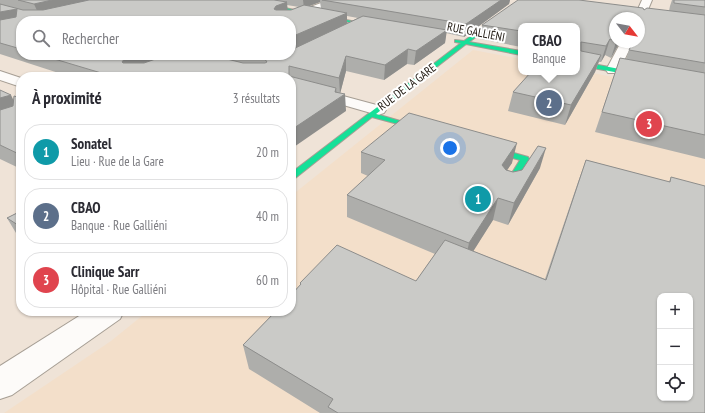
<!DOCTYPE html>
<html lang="fr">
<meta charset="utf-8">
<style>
:root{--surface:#fff;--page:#f2f2f3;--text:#2b2b33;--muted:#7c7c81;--line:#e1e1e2;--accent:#665d54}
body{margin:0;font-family:"PT Sans Narrow",sans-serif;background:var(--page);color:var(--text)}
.controls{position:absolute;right:12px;bottom:12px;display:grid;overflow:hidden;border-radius:8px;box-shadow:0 1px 3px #0004}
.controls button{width:36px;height:36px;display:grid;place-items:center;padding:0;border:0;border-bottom:1px solid var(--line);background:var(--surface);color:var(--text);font:20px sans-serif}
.compass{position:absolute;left:609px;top:12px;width:36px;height:36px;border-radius:50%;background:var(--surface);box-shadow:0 1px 3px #0004;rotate:121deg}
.you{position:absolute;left:450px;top:148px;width:14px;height:14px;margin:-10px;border:3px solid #fff;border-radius:50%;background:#1a73e8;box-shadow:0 0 0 6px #1a73e833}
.badge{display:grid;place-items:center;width:26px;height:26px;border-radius:50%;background:var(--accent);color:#fff;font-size:13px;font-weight:700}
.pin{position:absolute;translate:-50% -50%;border:2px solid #fff;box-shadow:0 1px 4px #0006}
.popup{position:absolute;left:518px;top:23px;width:62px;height:52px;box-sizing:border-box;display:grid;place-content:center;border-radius:8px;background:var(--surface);filter:drop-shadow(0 1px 3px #0005);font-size:13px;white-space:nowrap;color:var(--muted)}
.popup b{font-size:15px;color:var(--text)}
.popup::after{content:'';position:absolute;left:50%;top:100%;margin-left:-8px;border:8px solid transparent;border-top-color:var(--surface)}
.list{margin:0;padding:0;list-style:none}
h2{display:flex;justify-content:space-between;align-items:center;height:52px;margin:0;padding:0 16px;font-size:17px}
h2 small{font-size:13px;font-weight:400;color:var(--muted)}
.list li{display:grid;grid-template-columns:26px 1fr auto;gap:12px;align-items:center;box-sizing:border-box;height:56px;margin:0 8px 8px;padding:0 8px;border:1px solid var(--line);border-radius:16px}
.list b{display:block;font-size:15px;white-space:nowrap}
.list p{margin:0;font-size:13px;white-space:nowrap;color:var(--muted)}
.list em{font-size:13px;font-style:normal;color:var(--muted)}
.icon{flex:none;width:22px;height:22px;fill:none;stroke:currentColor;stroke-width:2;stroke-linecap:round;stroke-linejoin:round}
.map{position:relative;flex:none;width:705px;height:413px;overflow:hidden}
.search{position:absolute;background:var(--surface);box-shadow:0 1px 3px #0004;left:16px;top:16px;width:280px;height:44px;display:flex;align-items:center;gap:10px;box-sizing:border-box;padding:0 14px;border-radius:16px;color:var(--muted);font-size:15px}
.panel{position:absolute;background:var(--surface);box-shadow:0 1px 3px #0004;left:16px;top:72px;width:280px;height:244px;border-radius:16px}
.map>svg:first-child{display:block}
.built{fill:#f3dfca;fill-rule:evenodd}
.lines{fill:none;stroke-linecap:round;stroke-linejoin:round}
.street-casing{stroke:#a69e94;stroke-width:2}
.fast-casing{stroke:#a69e94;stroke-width:2}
.street{fill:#fdfbf9;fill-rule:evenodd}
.fast{fill:#16e098;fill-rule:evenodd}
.wall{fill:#aeaeab;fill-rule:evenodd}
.shaded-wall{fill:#8d8d8b}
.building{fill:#cacac7;stroke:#8d8d8b;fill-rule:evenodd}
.labels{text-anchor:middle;stroke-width:4;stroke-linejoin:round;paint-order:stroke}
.far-street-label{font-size:12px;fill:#1c150d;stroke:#fff}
</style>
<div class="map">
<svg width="705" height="413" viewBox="0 0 705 413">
<rect width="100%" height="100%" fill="#efe3d7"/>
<path class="built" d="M473 50 521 59V72H577V70L705 95V413H4L111 341 148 311H291V196ZM660 296H690V398H660Z"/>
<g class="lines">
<g class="street-casing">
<g id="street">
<path d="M329 0H342L340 2 291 21H277L278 19Z"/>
<path d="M642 0H652L644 19 639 22V18H634Z"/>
<path d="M621 42H633L618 73H608L606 70Z"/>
<path d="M0 71 21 78V87L0 80Z"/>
<path d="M291 82 384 107 386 110 384 113 378 115 291 90Z"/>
<path d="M87 311H124L120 319 12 395 0 399V366Z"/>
</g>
</g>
<g class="fast-casing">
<g id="fast">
<path d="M236 0H244L382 27 380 28Z"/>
<path d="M522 0H526L469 42 521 51V55L466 44 376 114 428 129V131H424L372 117 294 179H291V173L461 43 455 42V40L464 41Z"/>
<path d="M577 61 705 85V89L577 65Z"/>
<path d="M483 146H489L528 157 529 159 511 188 508 189 504 186 520 160 483 150Z"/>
</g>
</g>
<use href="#street" class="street"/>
<use href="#fast" class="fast"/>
</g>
<g class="wall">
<path d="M0 0H510L509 4 464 37 446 33 445 43 414 65 407 64 384 80 346 71 340 93 346 111 291 77H71L0 54ZM320 2 321 8 309 6ZM287 5 299 7 291 10H287ZM347 16 358 18 347 23ZM21 21H291V55H21Z"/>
<path d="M672 0H705V159L595 132 620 58 626 59 629 50 639 42V18H615V42H620L611 58 605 55 601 62H599L595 72 565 125 508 111 513 92 577 26H521V47L480 39 482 25 644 10 669 11 670 6Z"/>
<path d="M0 90 14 100 21 98V169L0 159Z"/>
<path d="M361 152 512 163 507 170 513 172 540 168 508 225 493 220 473 251 545 279 578 182 586 160 669 182 671 177 705 413H320L249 369 243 345 300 286V283L416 281 435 254 347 217V195L368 176 361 173Z"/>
<path d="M21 211V239L19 238 7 218Z"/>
</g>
<g class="shaded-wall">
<path d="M52 0H104L39 15 34 4Z"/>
<path d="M303 0H320V2L304 8Z"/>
<path d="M501 0H510L509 4 464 37 466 24Z"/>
<path d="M287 2 288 14 277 18 274 9 276 6Z"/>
<path d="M17 9 22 21 0 25V12Z"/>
<path d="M347 13V25L291 51V37Z"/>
<path d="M447 30 445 43 414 65 416 51Z"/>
<path d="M610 39 605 55 601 62 606 46Z"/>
<path d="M616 42H620L611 58Z"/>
<path d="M408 49 407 64 384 80 385 65Z"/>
<path d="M133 55H173L129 73 122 62 125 58Z"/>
<path d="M601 55 595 72 565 125 571 105Z"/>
<path d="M346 56V71L340 94 339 78Z"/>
<path d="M336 88 337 100 345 94 346 111 291 149V130L335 92Z"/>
<path d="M11 95 19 112 0 118V98Z"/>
<path d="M517 143 512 163 496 186 502 165Z"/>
<path d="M546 148 540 168 508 225 514 203Z"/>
<path d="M498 198 493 220 464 266 469 243Z"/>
</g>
<g class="building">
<path d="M18 0H52L34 4Z"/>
<path d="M89 0H274L287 2 276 6 274 9 276 10H291L304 5 347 13 291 37V21H21V49L0 43V20L16 17 17 9 0 12V4L23 10H43Z"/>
<path d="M322 0H501L466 24Z"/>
<path d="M518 0H579L643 8 644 10 647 8 705 15V63L629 50 633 42H639V29L640 27H639V18H615V41L610 39 606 46 581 42V51L601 55 571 105 513 92 531 72H577V26H521V31L482 25Z"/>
<path d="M674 0H705V7L674 3Z"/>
<path d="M363 16 447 30 416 51 408 49 385 65 346 56 339 78 289 66V76L336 88 335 92 345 94 291 130V77H103L108 75 41 55H133L125 58 122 62 123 63H144L167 55H211L243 63H265L267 62 264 58 252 55H291V50Z"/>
<path d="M620 58 705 73V135L602 112Z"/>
<path d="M0 90 11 95 0 98Z"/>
<path d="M14 96 21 98V155L0 145V110L13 106Z"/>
<path d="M409 113 517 143 502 165 506 170 513 172 522 170 538 146 546 148 514 203 498 198 469 243 347 195 385 160 361 152Z"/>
<path d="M586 160 670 182 671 177 705 186V413H338L328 407 333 399 243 345 276 311H291V295L301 284 300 283 337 245 416 281 445 240 546 280ZM660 296H690V398H660Z"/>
<path d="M21 211V227L7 218Z"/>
</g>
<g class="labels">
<g class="far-street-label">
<text transform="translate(476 32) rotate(11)" y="4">RUE GALLIÉNI</text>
<text transform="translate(407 87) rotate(-37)" y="4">RUE DE LA GARE</text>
</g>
</g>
</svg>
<div class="controls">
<button>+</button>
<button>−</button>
<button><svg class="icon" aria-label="locate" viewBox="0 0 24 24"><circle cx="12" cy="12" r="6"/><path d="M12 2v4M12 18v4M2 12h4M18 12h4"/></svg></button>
</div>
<svg class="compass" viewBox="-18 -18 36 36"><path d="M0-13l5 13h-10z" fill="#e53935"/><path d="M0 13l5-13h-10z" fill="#7c7c81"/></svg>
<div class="you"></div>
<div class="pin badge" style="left:478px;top:199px;background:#0f9aa8">1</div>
<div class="pin badge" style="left:549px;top:103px;background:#5c6f8a">2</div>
<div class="popup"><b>CBAO</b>Banque</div>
<div class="pin badge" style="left:649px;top:124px;background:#e0444e">3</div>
<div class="search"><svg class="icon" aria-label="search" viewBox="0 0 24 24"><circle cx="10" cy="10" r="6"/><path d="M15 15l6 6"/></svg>Rechercher</div>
<section class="panel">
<h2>À proximité<small>3 résultats</small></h2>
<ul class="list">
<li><span class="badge" style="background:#0f9aa8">1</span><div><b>Sonatel</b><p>Lieu · Rue de la Gare</p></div><em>20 m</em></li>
<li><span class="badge" style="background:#5c6f8a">2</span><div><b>CBAO</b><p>Banque · Rue Galliéni</p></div><em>40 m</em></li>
<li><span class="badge" style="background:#e0444e">3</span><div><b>Clinique Sarr</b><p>Hôpital · Rue Galliéni</p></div><em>60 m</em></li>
</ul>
</section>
</div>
